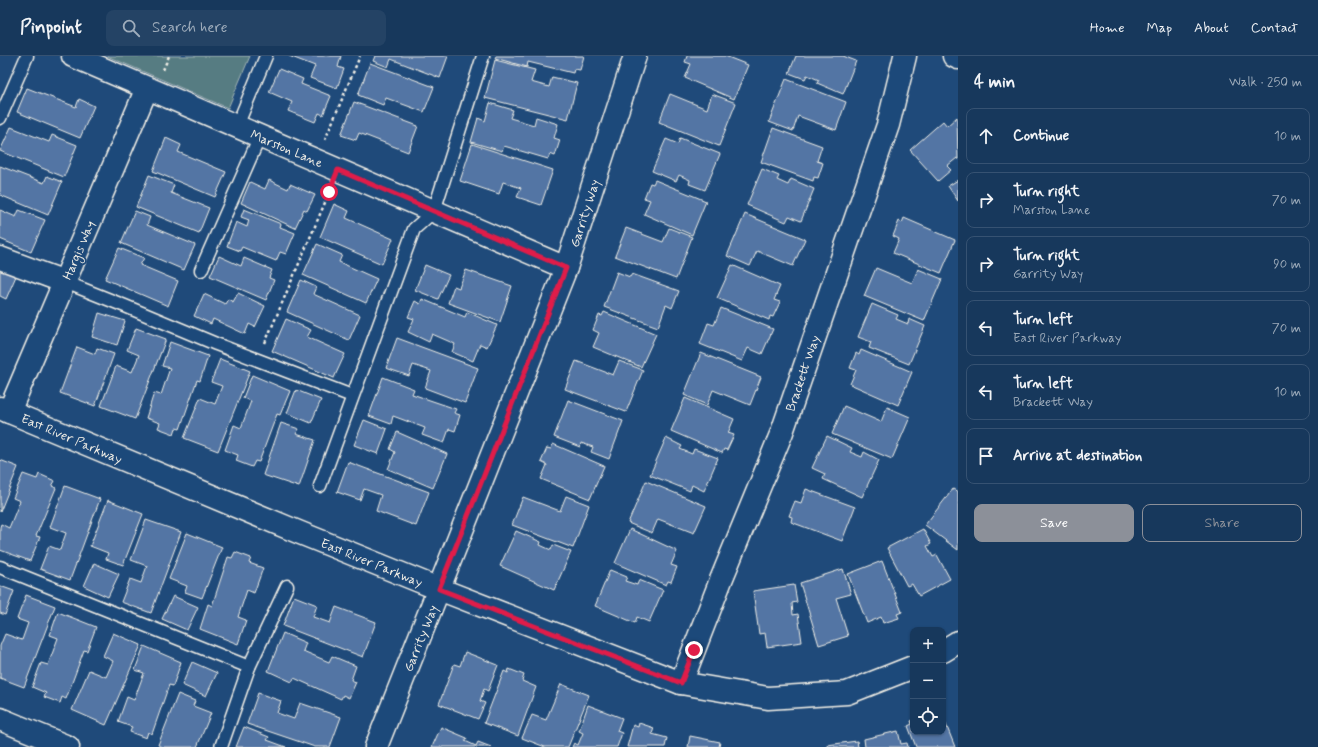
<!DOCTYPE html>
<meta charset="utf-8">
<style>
:root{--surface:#17385c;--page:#244365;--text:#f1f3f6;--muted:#9eacbb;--line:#365272;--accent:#8c9099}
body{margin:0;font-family:Mynerve,sans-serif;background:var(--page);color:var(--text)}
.controls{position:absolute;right:12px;bottom:12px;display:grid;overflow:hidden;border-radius:8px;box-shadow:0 1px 3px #0004}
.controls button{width:36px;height:36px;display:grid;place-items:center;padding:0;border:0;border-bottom:1px solid var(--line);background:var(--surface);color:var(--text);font:20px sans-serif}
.stop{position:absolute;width:12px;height:12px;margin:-9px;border:3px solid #e11d48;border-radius:50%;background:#fff}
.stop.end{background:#e11d48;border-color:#fff;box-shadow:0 1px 4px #0008}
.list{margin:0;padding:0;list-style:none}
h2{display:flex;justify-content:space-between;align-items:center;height:52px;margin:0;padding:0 16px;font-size:17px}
h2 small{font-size:13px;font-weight:400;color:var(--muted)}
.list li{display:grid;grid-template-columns:26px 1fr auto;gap:12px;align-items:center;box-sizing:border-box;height:56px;margin:0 8px 8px;padding:0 8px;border:1px solid var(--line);border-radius:8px}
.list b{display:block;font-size:15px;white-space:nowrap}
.list p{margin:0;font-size:13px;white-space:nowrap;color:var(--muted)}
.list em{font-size:13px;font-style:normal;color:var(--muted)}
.actions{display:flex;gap:8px;padding:12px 16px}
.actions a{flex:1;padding:9px 0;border:1px solid var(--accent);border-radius:8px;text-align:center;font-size:14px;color:var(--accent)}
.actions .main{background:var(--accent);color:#fff}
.icon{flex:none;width:22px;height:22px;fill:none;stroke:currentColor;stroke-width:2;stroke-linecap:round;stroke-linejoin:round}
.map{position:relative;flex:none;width:958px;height:691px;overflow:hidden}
header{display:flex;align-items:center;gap:24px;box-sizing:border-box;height:56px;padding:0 20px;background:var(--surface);border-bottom:1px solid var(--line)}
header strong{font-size:19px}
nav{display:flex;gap:22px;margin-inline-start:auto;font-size:14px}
.search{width:280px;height:36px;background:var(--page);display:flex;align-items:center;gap:10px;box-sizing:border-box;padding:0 14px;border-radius:8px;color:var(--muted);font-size:15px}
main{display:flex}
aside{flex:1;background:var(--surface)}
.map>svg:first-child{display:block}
.green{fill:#567c82;stroke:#a5b6b5}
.building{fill:#5275a4;stroke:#f4f1e8}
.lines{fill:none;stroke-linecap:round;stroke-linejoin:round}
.lane-casing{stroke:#f4f1e8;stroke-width:15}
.street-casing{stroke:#f4f1e8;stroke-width:25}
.path{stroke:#f4f1e8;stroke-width:2.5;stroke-dasharray:3 3;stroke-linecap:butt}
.lane{stroke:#1f4a7a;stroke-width:12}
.street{stroke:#1f4a7a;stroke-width:22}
.route{stroke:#e11d48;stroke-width:5}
.labels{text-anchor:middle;stroke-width:3.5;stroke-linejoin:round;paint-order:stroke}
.street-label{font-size:13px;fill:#f4f1e8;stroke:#1f4a7a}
</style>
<header>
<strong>Pinpoint</strong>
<div class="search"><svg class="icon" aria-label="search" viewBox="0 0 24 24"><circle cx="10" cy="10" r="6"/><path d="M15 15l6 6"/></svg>Search here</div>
<nav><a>Home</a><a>Map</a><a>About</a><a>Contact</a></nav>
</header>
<main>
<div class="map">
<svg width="958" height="691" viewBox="0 0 958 691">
<rect width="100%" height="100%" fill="#1f4a7a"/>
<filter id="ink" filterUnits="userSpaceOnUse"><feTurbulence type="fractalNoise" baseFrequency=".025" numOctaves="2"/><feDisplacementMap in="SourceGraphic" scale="8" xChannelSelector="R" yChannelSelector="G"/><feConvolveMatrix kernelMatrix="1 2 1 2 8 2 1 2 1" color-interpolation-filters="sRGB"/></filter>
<g filter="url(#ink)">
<path class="green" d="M107 0H250L228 52Z"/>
<g class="building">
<path d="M289 0H341L338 11 344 13 337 32 310 22 315 10Z"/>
<path d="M375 0H448L440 22 391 3 388 11 373 5Z"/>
<path d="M496 0H584L580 14 574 13 573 17 528 6 527 11 495 2Z"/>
<path d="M687 0H725L748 9 734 43 685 22 691 8 685 6Z"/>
<path d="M796 0H843L856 5 843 38 817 27 819 24 807 19 805 23 789 17Z"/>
<path d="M495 4 535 14 531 26 549 31 552 21 577 27 568 63 485 42Z"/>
<path d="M370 7 434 31 424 56 386 42 383 49 358 39Z"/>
<path d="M279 13 303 23 301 28 331 40 323 59 319 57 315 66 288 55 292 46 269 36Z"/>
<path d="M786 23 846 46 836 74 798 60 793 75 769 66Z"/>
<path d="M27 32 76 51 79 43 94 50 80 82 17 56Z"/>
<path d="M670 38 707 53 712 38 736 47 719 90 659 66Z"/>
<path d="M354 46 418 70 408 96 359 77 356 84 341 79Z"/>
<path d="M490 47 513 54 510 62 534 69 536 61 558 68 554 82 560 84 555 100 550 98 548 103 504 90 502 95 471 86 478 62 485 65Z"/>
<path d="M957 61 958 104 957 102 947 110 951 114 938 125 910 94 943 65 947 70Z"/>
<path d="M11 71 49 86 52 79 77 89 64 121 0 95Z"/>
<path d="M773 72 822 90 817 105 823 107 818 122 814 121 813 125 761 106Z"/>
<path d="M166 82 181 89 178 96 226 116 215 141 153 115Z"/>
<path d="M680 82 720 98 705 134 689 128 690 124 679 119 676 125 652 115 666 83 678 88Z"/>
<path d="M472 88 553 114 541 149 517 141 521 132 503 126 499 138 460 125Z"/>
<path d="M0 110 44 127 47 120 62 126 48 159 0 139Z"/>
<path d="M762 113 779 120 777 124 788 129 791 123 814 133 801 165 789 160 786 166 747 149Z"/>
<path d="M149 119 174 129 171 137 209 152 199 177 136 151Z"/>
<path d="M269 124 288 133 290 128 315 139 307 155 304 153 295 172 241 147 250 126 265 133Z"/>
<path d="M655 124 706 145 692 179 644 158 650 144 644 142 650 127 653 128Z"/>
<path d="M958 124V145L948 130Z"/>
<path d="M334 148 349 155 346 162 393 183 382 208 320 181Z"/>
<path d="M244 153 281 168 280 171 295 177 286 198 280 196 276 205 242 191 240 195 227 190 236 166 247 171 249 164 241 161Z"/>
<path d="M0 154 16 161 19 154 45 164 31 196 0 183Z"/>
<path d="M135 155 150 161 147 169 195 189 184 214 121 187Z"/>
<path d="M745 158 805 183 793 210 757 195 750 210 727 200Z"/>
<path d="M904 162 955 184 941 217 893 197 899 183 893 180 899 165 902 167Z"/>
<path d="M626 172 663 186 669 172 692 181 676 223 615 200Z"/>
<path d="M317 188 342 199 339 206 377 223 366 247 303 219Z"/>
<path d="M119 192 144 202 140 209 178 225 168 250 105 223Z"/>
<path d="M219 200 241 210 244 202 272 214 269 222 274 224 266 244 210 220Z"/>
<path d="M425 209 449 219 438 243 415 234Z"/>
<path d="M732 209 780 230 774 244 780 246 773 261 770 260 769 264 717 242Z"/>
<path d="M876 212 912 227 918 213 942 223 924 265 864 240Z"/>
<path d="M0 214 16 220 6 243 0 240Z"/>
<path d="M466 214 512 230 500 266 448 247 454 230 459 232Z"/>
<path d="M617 216 630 221 632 218 679 235 672 252 666 249 658 271 604 251Z"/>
<path d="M301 224 316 231 313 238 360 259 349 284 287 256Z"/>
<path d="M238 237 265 250 255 271 249 268 245 278 213 263 211 268 194 260 204 238 225 248 228 243 233 246Z"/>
<path d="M422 243 465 261 467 256 497 269 487 291 480 288 473 305 452 296 455 288 432 278 429 286 408 276 414 263 408 261 415 245 420 248Z"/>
<path d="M872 248 898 259 896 263 908 268 909 263 925 270 909 308 869 292 871 286 858 281Z"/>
<path d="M721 252 773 273 762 298 748 292 742 305 700 288 708 267 714 269Z"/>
<path d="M604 256 656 278 641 311 593 291 599 277 593 274 599 259 602 260Z"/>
<path d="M99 257 125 265 117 289 92 281Z"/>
<path d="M286 263 311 274 307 281 345 298 334 322 272 295Z"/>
<path d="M136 272 166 283 135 363 101 350 116 310 132 316 139 299 127 294Z"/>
<path d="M397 282 478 312 465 347 425 332 431 315 413 309 409 320 386 312Z"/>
<path d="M170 286 208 300 200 325 197 324 180 373 176 372 174 378 158 372 160 367 146 362 154 337 161 339 170 312 162 310Z"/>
<path d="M77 291 95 298 97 292 114 298 95 350 60 337Z"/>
<path d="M861 294 912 316 898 349 850 328 856 314 850 312 856 297 859 299Z"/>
<path d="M701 297 761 321 750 349 713 334 707 349 684 339Z"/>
<path d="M220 303 250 315 218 395 184 382 200 342 215 348 222 330 211 326Z"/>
<path d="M576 305 613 319 619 305 643 314 626 356 565 333Z"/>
<path d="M252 319 290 335 280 359 277 358 259 406 255 405 252 411 236 405 238 399 225 394 234 369 241 372 251 345 243 342Z"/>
<path d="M383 321 414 333 412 338 456 353 454 357 460 359 455 375 449 373 444 387 422 379 425 372 393 360 391 368 369 360Z"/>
<path d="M296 334 321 344 311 367 287 357Z"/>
<path d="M685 342 734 363 728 377 734 379 727 394 724 393 722 397 671 375Z"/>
<path d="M568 344 623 365 609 403 591 396 593 391 581 387 580 391 554 381Z"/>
<path d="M844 350 881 366 887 351 910 361 892 403 832 378Z"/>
<path d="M364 364 387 373 378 398 354 389Z"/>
<path d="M281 367 299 373 296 378 315 384 299 431 263 419Z"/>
<path d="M397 376 447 398 433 432 388 413 395 396 390 393Z"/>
<path d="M827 380 852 392 850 396 862 401 864 396 879 404 862 441 823 423 825 418 812 412Z"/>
<path d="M666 382 682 390 680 393 692 398 694 393 718 402 704 435 692 429 690 435 650 419Z"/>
<path d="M553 388 604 410 590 443 541 423 547 409 541 406 547 392 551 393Z"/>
<path d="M0 404 18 411 0 456Z"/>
<path d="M348 406 429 436 416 470 376 455 381 439 364 433 360 444 337 436Z"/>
<path d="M23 418 37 423 39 418 55 425 52 430 56 432 36 480 40 481 30 505 0 494V471L1 468 9 472 20 445 13 442Z"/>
<path d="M646 425 706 450 694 477 658 463 652 477 628 467Z"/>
<path d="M65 430 100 443 70 524 40 513 49 490 60 494 66 477 50 471Z"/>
<path d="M806 433 855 451 842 485 791 466 792 461 789 460 795 445 801 447Z"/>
<path d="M953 433 958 436V494L925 469Z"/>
<path d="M566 440 589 449 573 492 512 469 523 441 560 455Z"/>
<path d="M108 444 143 458 123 509 106 503 108 497 90 490Z"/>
<path d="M146 464 181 476 151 557 121 546 130 523 141 527 147 510 131 504Z"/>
<path d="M630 473 677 495 671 509 677 511 671 526 668 525 666 529 615 507Z"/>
<path d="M923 473 931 488 927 490 933 501 937 499 950 523 919 540 912 528 907 530 887 492Z"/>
<path d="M516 475 541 486 540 489 551 494 553 489 571 496 554 534 500 510Z"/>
<path d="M187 477 222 491 202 542 185 536 187 530 169 523Z"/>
<path d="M235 496 251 502 249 507 263 512 254 537 247 534 238 561 246 564 238 588 200 573 208 548 212 550 228 501 232 502Z"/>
<path d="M882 505 902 556 897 558 899 562 883 567 881 561 867 567 848 518Z"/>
<path d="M94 507 119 518 108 541 84 530Z"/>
<path d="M843 513 851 538 836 542 848 580 819 589 800 527Z"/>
<path d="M610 514 627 521 625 525 637 529 639 524 663 534 649 566 637 561 635 567 595 550Z"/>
<path d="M794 529 797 546 792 547 793 559 798 558 802 586 767 591 765 577 759 578 753 535Z"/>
<path d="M0 530 14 535 5 559 0 557Z"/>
<path d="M26 539 55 550 24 631 0 622V590L5 578 22 584 28 567 17 563Z"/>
<path d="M173 540 198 551 187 574 162 563Z"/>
<path d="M294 540 317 549 313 561 330 567 336 551 376 566 363 601 283 570Z"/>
<path d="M58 556 96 571 87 595 84 594 66 643 62 641 60 647 44 641 46 637 32 631 41 607 48 609 58 582 50 579Z"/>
<path d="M113 577 141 589 106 669 72 654 89 614 106 621 113 605 103 600Z"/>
<path d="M283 577 306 587 303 595 329 606 332 600 356 610 351 624 356 626 349 642 343 639 341 643 294 622 292 626 268 615Z"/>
<path d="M144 590 181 606 173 630 169 629 152 678 148 676 146 682 130 676 132 671 118 666 127 641 134 644 144 617 135 614Z"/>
<path d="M465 596 498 609 488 635 484 633 480 645 485 647 478 663 439 648 454 608 460 610Z"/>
<path d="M192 606 217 617 206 640 182 629Z"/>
<path d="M509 613 524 619 522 625 536 631 518 680 484 667 504 615 508 617Z"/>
<path d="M561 628 589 639 568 691H545L522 682 532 659 546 664Z"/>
<path d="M258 637 281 645 277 657 294 663 300 647 341 661 330 691H315L247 668Z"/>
<path d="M178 638 195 645 193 650 211 657 197 691H162L158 689Z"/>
<path d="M588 649 622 662 617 675 622 677 617 691H572L574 687 578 689 583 677 579 675Z"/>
<path d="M943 661 955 691H916L908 670 912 668 911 665 913 664V676H943Z"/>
<path d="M639 667 654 672 652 678 667 682 665 691H627L633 669 638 671Z"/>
<path d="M244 671 269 681 267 684 286 691H236Z"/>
<path d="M441 671 467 682 465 685 476 690 478 686 491 691H432Z"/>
<path d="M898 675 901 688 907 687 908 691H865L864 683Z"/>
<path d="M690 680 720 686 719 691H688Z"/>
<path d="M857 685 858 691H828L827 689Z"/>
</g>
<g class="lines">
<g class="lane-casing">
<g id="lane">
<path d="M0 62 27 0"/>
<path d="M237 70 266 0"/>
<path d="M201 214 260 80"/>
<path d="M65 226 125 250 216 288 352 340"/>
<path d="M320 430 414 173 434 155 483 0"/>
<path d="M0 511 249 611"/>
<path d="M221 691 249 611 287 530"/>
</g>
</g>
<g class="street-casing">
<g id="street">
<path d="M73 0 566 212"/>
<path d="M954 0 958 2"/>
<path d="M0 202 65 226"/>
<path d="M0 352 298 476 439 533 681 627 768 642 847 637 913 611"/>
<path d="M9 356 147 32"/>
<path d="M943 595 958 586"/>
<path d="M681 627 721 524 782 376 888 69 905 0"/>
<path d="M0 663 68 691"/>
<path d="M376 691 566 212 635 0"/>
</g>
</g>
<g class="path">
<path d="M163 14 169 0"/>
<path d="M325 84 360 0"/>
<path d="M265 287 330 135"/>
</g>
<use href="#lane" class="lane"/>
<use href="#street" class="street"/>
</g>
</g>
<g class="lines" filter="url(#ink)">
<path class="route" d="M329 136 338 114 566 212 439 533 681 627 694 594"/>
</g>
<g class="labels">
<g class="street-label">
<text transform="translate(287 92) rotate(23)" y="5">Marston Lane</text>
<text transform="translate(584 157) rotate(-72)" y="5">Garrity Way</text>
<text transform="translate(78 194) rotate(-67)" y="5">Hargis Way</text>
<text transform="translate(802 317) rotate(-71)" y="5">Brackett Way</text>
<text transform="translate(72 382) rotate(23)" y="5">East River Parkway</text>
<text transform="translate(372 506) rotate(22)" y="5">East River Parkway</text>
<text transform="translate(420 582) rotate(-68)" y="5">Garrity Way</text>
</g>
</g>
</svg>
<div class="controls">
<button>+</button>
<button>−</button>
<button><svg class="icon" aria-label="locate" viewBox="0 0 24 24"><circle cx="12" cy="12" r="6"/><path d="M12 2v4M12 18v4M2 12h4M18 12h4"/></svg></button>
</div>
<div class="stop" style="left:329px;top:136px"></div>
<div class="stop end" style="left:694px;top:594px"></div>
</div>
<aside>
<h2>4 min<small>Walk · 250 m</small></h2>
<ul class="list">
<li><svg class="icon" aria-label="ahead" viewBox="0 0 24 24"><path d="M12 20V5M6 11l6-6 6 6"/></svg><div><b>Continue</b></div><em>10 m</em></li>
<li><svg class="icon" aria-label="right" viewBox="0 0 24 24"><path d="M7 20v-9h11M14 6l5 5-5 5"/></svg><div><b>Turn right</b><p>Marston Lane</p></div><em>70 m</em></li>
<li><svg class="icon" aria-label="right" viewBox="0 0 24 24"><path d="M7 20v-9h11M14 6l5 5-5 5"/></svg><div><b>Turn right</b><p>Garrity Way</p></div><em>90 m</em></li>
<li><svg class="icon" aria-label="left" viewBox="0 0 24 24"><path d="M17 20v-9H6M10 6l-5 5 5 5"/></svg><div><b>Turn left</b><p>East River Parkway</p></div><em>70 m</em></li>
<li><svg class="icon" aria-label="left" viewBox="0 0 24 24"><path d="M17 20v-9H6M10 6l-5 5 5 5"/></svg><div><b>Turn left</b><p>Brackett Way</p></div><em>10 m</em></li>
<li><svg class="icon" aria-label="arrive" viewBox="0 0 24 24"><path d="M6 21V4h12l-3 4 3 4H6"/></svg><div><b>Arrive at destination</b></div></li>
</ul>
<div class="actions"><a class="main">Save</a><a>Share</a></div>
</aside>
</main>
